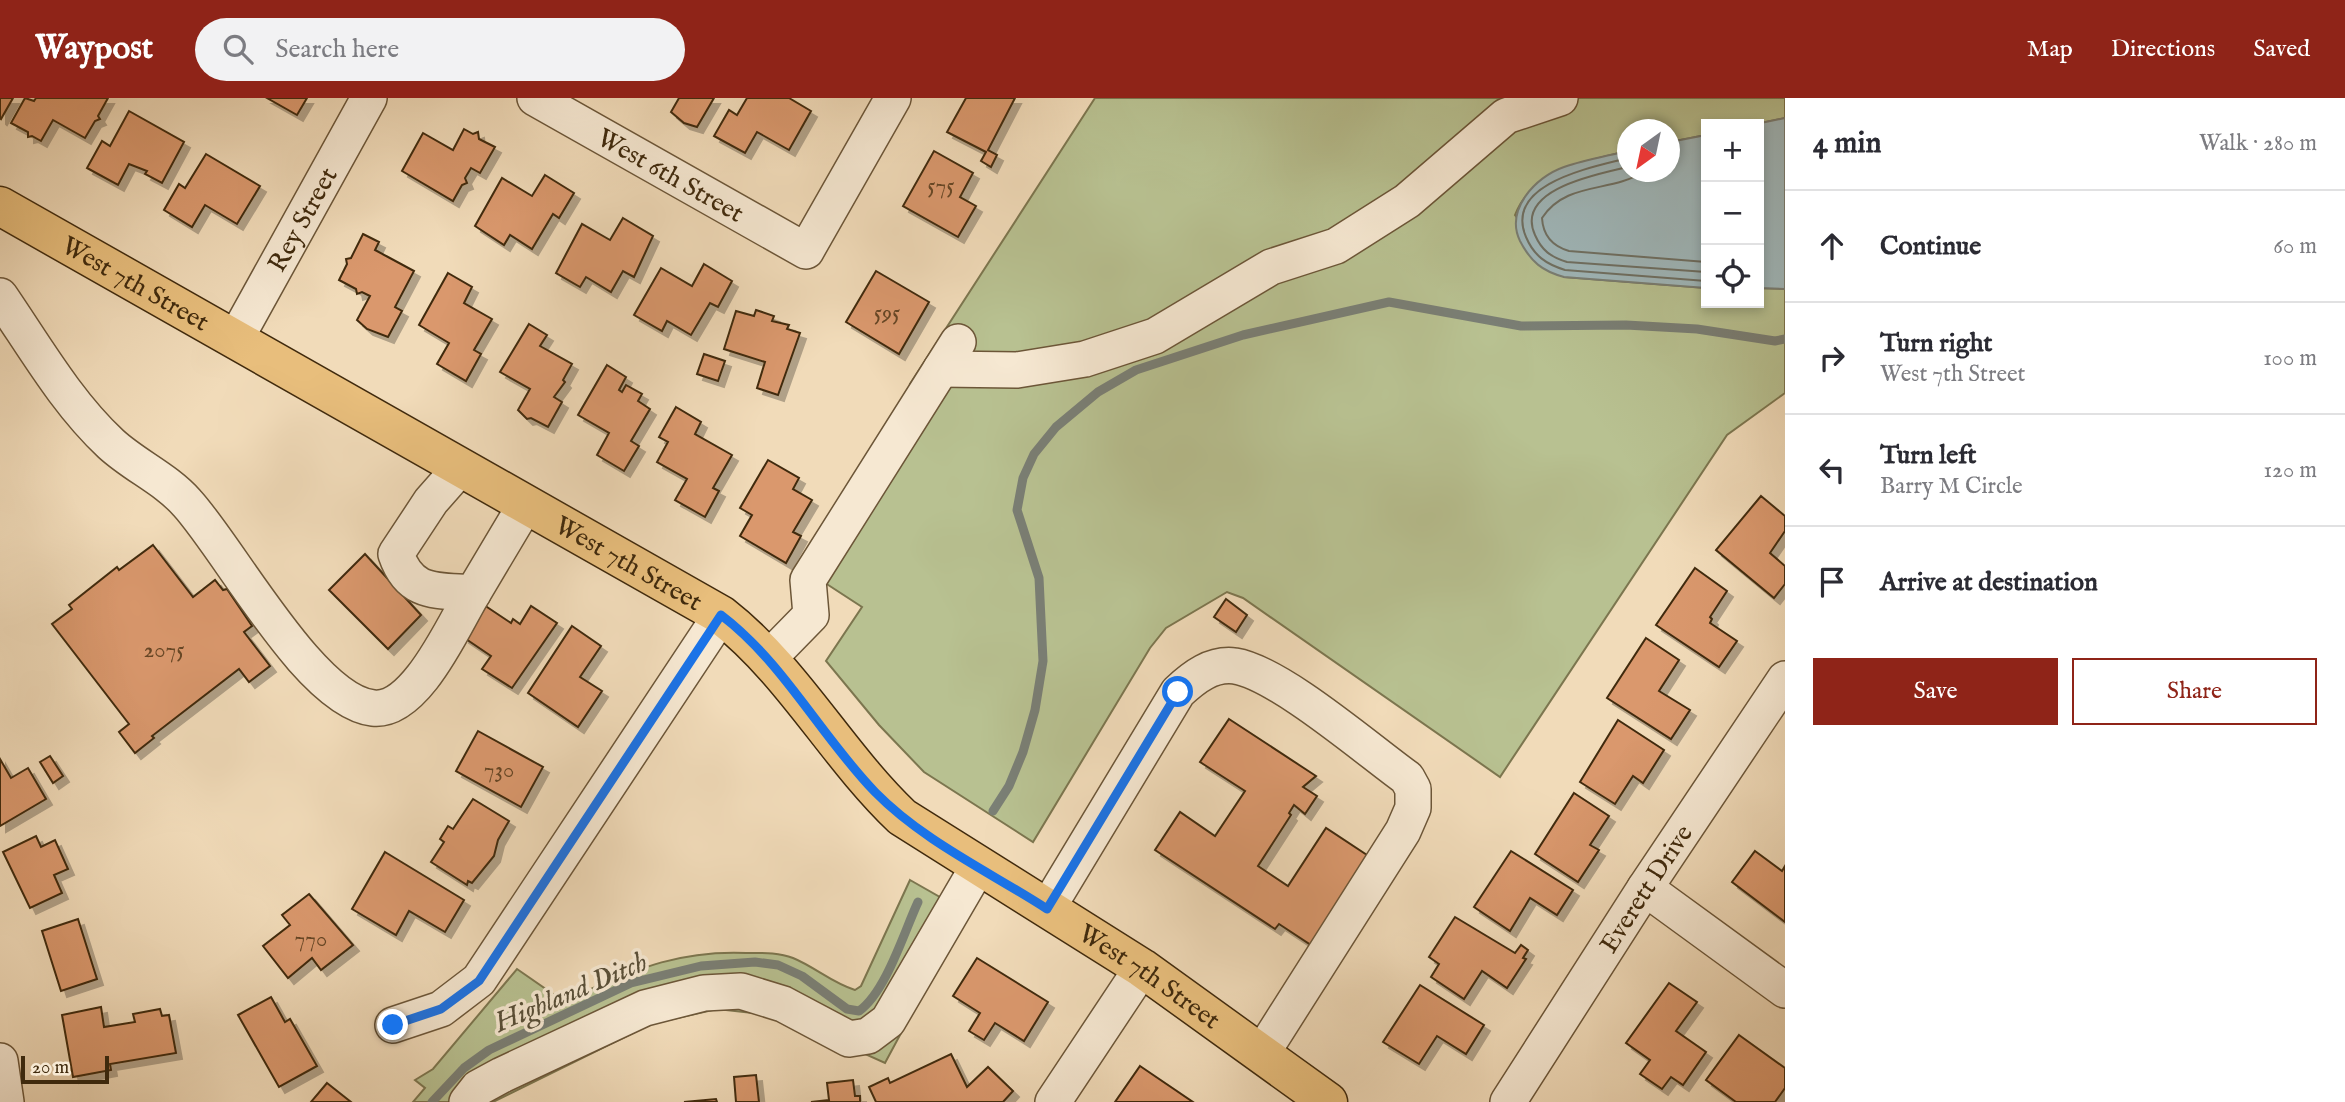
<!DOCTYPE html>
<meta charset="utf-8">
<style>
:root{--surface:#fff;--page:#f2f2f3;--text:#2b2b33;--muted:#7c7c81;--line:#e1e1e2;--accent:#8f2418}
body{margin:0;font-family:"IM FELL English",serif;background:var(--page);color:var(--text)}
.controls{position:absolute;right:21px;top:21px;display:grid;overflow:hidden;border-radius:0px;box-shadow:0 4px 10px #0003}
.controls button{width:63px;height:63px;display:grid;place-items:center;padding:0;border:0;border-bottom:2px solid var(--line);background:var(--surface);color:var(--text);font:35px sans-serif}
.compass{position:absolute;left:1617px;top:21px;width:63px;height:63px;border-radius:50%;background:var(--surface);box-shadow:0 4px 10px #0003;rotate:213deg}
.scale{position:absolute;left:21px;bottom:18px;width:88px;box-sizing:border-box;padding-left:7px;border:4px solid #402a0d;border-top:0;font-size:19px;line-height:24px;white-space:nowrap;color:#402a0d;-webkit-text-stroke:5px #f6e8d2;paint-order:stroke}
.stop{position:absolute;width:21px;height:21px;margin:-16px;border:5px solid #1a73e8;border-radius:50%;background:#fff}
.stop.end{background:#1a73e8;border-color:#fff;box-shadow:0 2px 7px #0008}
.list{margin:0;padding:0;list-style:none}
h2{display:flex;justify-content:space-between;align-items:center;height:91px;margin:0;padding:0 28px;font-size:30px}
h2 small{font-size:23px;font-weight:400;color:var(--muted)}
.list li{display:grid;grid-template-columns:46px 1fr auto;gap:21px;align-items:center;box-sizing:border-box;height:112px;padding:0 28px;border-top:2px solid var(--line)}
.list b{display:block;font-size:26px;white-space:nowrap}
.list p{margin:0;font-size:23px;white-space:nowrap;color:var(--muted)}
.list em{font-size:23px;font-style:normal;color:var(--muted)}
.actions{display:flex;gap:14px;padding:21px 28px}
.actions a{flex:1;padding:16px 0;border:2px solid var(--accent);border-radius:0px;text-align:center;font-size:24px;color:var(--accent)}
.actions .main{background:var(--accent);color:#fff}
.icon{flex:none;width:38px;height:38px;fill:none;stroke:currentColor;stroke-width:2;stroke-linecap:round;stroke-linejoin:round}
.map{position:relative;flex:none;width:1785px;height:1004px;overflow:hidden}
header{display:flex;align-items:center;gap:42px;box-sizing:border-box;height:98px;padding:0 35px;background:var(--accent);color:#fff}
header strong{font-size:33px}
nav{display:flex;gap:38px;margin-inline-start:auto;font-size:24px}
.search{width:490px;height:63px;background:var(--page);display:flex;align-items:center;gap:18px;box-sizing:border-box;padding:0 24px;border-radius:38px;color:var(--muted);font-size:26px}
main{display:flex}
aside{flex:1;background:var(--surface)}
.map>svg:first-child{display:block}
.green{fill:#b8c191;stroke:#7c764f;stroke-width:2}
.water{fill:#a0b8bb;stroke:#7a7f75;stroke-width:2}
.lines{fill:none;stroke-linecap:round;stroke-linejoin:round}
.shore{stroke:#707164;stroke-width:2}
.stream{stroke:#7a7f75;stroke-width:9}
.building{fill:#da986d;stroke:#402a0d;stroke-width:2;filter:url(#shadow)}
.minor-casing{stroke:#6c5638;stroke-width:38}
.major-casing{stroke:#402a0d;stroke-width:41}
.minor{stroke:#f6e8d2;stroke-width:35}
.major{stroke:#e8be7c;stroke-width:38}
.route{stroke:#1a73e8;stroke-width:9}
.labels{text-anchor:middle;stroke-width:7;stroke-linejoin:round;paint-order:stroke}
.number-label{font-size:23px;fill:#664625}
.street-label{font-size:26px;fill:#402a0d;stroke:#f6e8d2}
.water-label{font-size:28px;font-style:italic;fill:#584e38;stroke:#f6e8d2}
</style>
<header>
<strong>Waypost</strong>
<div class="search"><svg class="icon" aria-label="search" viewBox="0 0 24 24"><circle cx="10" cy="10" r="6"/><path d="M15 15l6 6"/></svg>Search here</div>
<nav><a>Map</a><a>Directions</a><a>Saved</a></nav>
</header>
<main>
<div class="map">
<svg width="1785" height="1004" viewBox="0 0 1785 1004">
<defs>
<filter id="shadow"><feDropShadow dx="6" dy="6" stdDeviation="0" flood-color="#0004"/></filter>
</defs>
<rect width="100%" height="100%" fill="#f1dbb9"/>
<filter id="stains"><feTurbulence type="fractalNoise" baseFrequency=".00286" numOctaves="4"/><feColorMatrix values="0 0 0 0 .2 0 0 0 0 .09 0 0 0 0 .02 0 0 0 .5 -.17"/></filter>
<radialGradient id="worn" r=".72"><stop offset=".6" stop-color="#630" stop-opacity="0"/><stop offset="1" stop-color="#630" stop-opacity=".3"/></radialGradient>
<g class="green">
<path d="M1095 0H1785V20L1756 26H1706V37L1670 44V32H1628L1627 53C1584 64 1534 70 1515 117L1564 179 1706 190V205H1759V190L1785 191V295L1727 337 1500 679 1243 500 1227 494 1166 530 1150 550 1033 744 924 674 879 627 826 563 862 509 816 479 931 300 910 286Z"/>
<path d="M910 782 966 814 885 965 781 918 717 911 651 926 493 1004H413L425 990 415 982 433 971 517 871 556 898 567 901C631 874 674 852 746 855 761 855 778 854 793 860 815 869 832 885 855 892L861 888Z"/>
</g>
<g class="water">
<path d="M1785 20V191L1759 190V26H1756Z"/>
<path d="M1706 37V190L1564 179C1542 173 1531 164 1520 143 1505 112 1535 79 1564 69 1584 62 1607 58 1627 53L1628 74H1670V44Z"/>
</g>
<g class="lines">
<g class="shore">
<path d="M1628 60C1594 69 1503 85 1526 139 1534 158 1546 166 1565 172L1706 183"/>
<path d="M1628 69C1599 76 1514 91 1535 137 1542 153 1551 159 1567 164L1706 174"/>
<path d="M1643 74C1611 95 1566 83 1542 120 1543 138 1552 148 1569 153L1706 164"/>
</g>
<g class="stream">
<path d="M993 713 1009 688 1023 654 1035 612 1043 563 1039 480 1017 412 1023 380 1034 356 1056 329 1098 294 1136 272 1243 237 1389 204 1521 228 1626 227 1697 231 1775 243 1785 241"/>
<path d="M432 1004 464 970 489 952 631 885 701 868 755 864 778 867 802 878 847 911 859 913C886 894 904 834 918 804"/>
</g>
</g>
<g class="building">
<path d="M0 0H13L1 21 0 20Z"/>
<path d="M25 0 34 3 36 0H108L98 18 100 21 95 23 85 40 53 22 41 43 32 38 28 39V34L11 25Z"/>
<path d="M267 0H307L297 17Z"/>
<path d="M679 0H714L697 29 684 25 671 14Z"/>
<path d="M747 0H789L811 13 789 52 757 34 745 55 714 38 729 12 737 17Z"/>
<path d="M966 0H1015L988 52 997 57 991 69 981 63 986 54 947 34Z"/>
<path d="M129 13 184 44 162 85 145 76 147 73 129 66 118 87 87 70 102 43 110 48Z"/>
<path d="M464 31 473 36 478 34 479 41 495 49 480 75 471 70 465 80 467 85 462 87 453 103 402 73 423 35 453 52Z"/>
<path d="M934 53 973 75 960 99 976 108 958 139 903 108Z"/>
<path d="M206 56 260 88 237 126 205 107 192 129 164 112 179 86 185 90Z"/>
<path d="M545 77 574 95 559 120 553 116 532 151 510 137 504 147 475 128 502 80 532 98Z"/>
<path d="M623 120 653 138 634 179 623 173 611 194 586 179 580 189 556 175 582 126 610 142Z"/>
<path d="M363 136 379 144 375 152 414 173 395 209 402 213 388 239 367 231 357 222 370 198 362 194 357 196 356 191 339 182 347 166 346 161 351 160Z"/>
<path d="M704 166 732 183 718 209 710 205 691 237 667 223 662 233 634 217 661 170 692 188Z"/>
<path d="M876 173 929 204 899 256 846 224Z"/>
<path d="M448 175 472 189 464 205 492 221 474 252 481 256 466 283 437 266 449 245 419 227Z"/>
<path d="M756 212 774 218 772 223 789 227 787 231 800 235 778 297 757 290 765 264 724 251 736 213 754 218Z"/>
<path d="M529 226 547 237 540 248 572 266 563 282 565 284 554 299 562 304 548 329 531 320 527 321 518 312 530 291 500 274Z"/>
<path d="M704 256 725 263 718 283 697 276Z"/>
<path d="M607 267 626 279 619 292 622 294 626 287 642 296 638 303 650 311 631 343 639 348 624 373 597 357 609 335 578 317Z"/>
<path d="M676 309 701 324 695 336 732 357 713 390 719 393 705 419 675 402 687 381 657 364 668 344 659 339Z"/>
<path d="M768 362 799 380 793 391 812 402 793 434 801 438 786 465 740 438 752 417 740 410Z"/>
<path d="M1761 398 1785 418V433L1770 455 1785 468V486L1774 500 1716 452Z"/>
<path d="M153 447 193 499 215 482 223 492 227 491 252 528 244 534 270 568 249 584 239 571 152 638 154 640 135 655 119 634 129 626 52 526 72 511 69 507 117 469 119 472Z"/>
<path d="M365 456 421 517 388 551 329 492Z"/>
<path d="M1695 470 1727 493 1710 519 1712 521 1710 525 1737 543 1719 569 1656 527Z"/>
<path d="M1226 501 1247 517 1236 534 1214 519Z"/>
<path d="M484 507 511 525 513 521 520 526 531 508 557 525 512 590 482 571 491 558 463 539Z"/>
<path d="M572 528 601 548 580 579 602 593 578 629 528 595Z"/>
<path d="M1646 540 1679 562 1659 593 1690 612 1671 641 1607 600Z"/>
<path d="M1229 621 1316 678 1303 689 1317 698 1305 716 1294 707 1289 715 1291 717 1258 768 1288 788 1326 730 1370 759 1311 847 1279 826 1275 831 1155 752 1180 714 1215 738 1245 693 1200 664Z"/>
<path d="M1618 622 1664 652 1643 685 1633 678 1615 706 1580 684Z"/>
<path d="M478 633 543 669 521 709 456 673Z"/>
<path d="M50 658 63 678 53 685 40 664Z"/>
<path d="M0 661 11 680 28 670 46 701 0 728Z"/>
<path d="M1574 695 1609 718 1590 747 1599 752 1578 784 1535 756Z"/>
<path d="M473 701 509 723 498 742 494 758 472 785 468 783 467 787 431 764 444 744 440 741 448 728 453 731Z"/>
<path d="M36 738 41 749 55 742 68 771 54 777 62 795 30 810 3 754Z"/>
<path d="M1511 753 1573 792 1557 817 1530 800 1510 833 1474 809Z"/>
<path d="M1755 753 1782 773 1785 768V824L1732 784Z"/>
<path d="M385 754 464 802 445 834 409 813 396 837 352 811Z"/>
<path d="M309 796 353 847 321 872 312 860 288 880 263 848 290 827 282 817Z"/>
<path d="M1455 819 1515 855 1521 847 1528 852 1523 860 1526 861 1507 890 1482 873 1464 901 1431 879 1439 866 1429 859Z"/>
<path d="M78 821 97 881 61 893 42 833Z"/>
<path d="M977 860 1048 904 1024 943 995 925 984 942 969 933 980 915 953 898Z"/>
<path d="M1669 885 1697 904 1676 933 1706 954 1683 987 1671 979 1662 991 1640 976 1650 962 1626 945Z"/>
<path d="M1420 887 1484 927 1466 956 1437 938 1419 966 1383 944Z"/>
<path d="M271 899 285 924 290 921 317 968 279 989 238 917Z"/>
<path d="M101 909 104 929 135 924 133 916 160 911 162 918 169 917 176 955 110 966 111 972 73 979 62 917Z"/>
<path d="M1739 937 1785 970V990L1775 1004H1736L1706 982Z"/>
<path d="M951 956 967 989 988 969 1013 993 1003 1004H876L869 989 888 980 890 985Z"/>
<path d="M1140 968 1193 1004H1115Z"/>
<path d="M756 977 759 1004H736L734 979Z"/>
<path d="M853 982 855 998H860V1004H811L829 1002 827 985Z"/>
<path d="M327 985 351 1004H311Z"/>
<path d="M716 1001 717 1004H684Z"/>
</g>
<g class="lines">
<g class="minor-casing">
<g id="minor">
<path id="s1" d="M535 0 806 153 893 0"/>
<path d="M0 198C35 249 66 304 111 346 135 368 166 381 187 405 230 452 310 603 373 610 416 615 454 526 473 495"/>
<path id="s2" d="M235 242 369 0"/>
<path d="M941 271 1017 272 1085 261 1155 238 1271 169 1336 148 1407 103 1506 18 1560 0"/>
<path d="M461 369 431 403 396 456C410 497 436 492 473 495L526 406"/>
<path d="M769 560 811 517 808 482 958 244"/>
<path d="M1645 790 1785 892"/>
<path d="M1047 811 1178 594C1194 579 1212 565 1235 568 1279 575 1368 652 1407 680L1413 691V710L1403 733 1262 955"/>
<path d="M393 927 441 911 479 882 721 517"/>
<path d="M0 963 6 1004"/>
<path d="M467 1004 478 990 502 977 645 910 704 895 741 893 783 906 849 941 868 938 888 923 979 767"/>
<path d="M1053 1004 1142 870"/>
<path id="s3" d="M1508 1004 1645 790 1785 581"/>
</g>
</g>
<g class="major-casing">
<g id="major">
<path id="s4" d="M0 108 721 517C793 573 836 656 902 719L1142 870 1328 1004"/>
</g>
</g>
<use href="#minor" class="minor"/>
<use href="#major" class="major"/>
</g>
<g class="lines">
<path class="route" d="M393 927 441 911 479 883 721 517C784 565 820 637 875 694 923 743 990 774 1047 811L1178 594"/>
</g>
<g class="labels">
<g class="number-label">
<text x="941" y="95">575</text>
<text x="887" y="222">595</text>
<text x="164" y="559">2075</text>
<text x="499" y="679">730</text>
<text x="311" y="848">770</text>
</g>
<g class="street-label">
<text dy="9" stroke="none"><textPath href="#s1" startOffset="156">West 6th Street</textPath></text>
<text dy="9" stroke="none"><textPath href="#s2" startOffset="138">Rey Street</textPath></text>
<text dy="9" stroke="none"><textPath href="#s4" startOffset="156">West 7th Street</textPath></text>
<text dy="9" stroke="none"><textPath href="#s4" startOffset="723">West 7th Street</textPath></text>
<text dy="9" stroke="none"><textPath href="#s3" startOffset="254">Everett Drive</textPath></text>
<text dy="9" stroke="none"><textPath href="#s4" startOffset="1395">West 7th Street</textPath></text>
</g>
<g class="water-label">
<text transform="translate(570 893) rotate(-23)" y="10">Highland Ditch</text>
</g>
</g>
<rect width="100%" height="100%" filter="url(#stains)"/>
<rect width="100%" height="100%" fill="url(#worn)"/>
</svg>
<div class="controls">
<button>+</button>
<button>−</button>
<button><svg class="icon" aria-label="locate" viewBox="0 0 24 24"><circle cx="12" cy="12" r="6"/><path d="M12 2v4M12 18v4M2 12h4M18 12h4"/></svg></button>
</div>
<svg class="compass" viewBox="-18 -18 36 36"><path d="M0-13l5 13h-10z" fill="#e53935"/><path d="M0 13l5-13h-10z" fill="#7c7c81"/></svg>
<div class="scale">20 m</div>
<div class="stop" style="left:1178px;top:594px"></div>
<div class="stop end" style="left:393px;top:927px"></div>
</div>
<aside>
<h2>4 min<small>Walk · 280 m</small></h2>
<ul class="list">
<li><svg class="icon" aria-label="ahead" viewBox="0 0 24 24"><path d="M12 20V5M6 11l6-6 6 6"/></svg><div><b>Continue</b></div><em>60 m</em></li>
<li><svg class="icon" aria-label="right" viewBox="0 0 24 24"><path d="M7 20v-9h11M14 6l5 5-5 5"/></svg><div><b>Turn right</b><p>West 7th Street</p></div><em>100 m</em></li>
<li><svg class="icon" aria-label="left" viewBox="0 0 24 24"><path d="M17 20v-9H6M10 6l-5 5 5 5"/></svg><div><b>Turn left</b><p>Barry M Circle</p></div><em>120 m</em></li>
<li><svg class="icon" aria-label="arrive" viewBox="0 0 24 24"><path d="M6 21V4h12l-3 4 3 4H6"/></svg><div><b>Arrive at destination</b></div></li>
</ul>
<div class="actions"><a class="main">Save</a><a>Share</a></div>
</aside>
</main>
